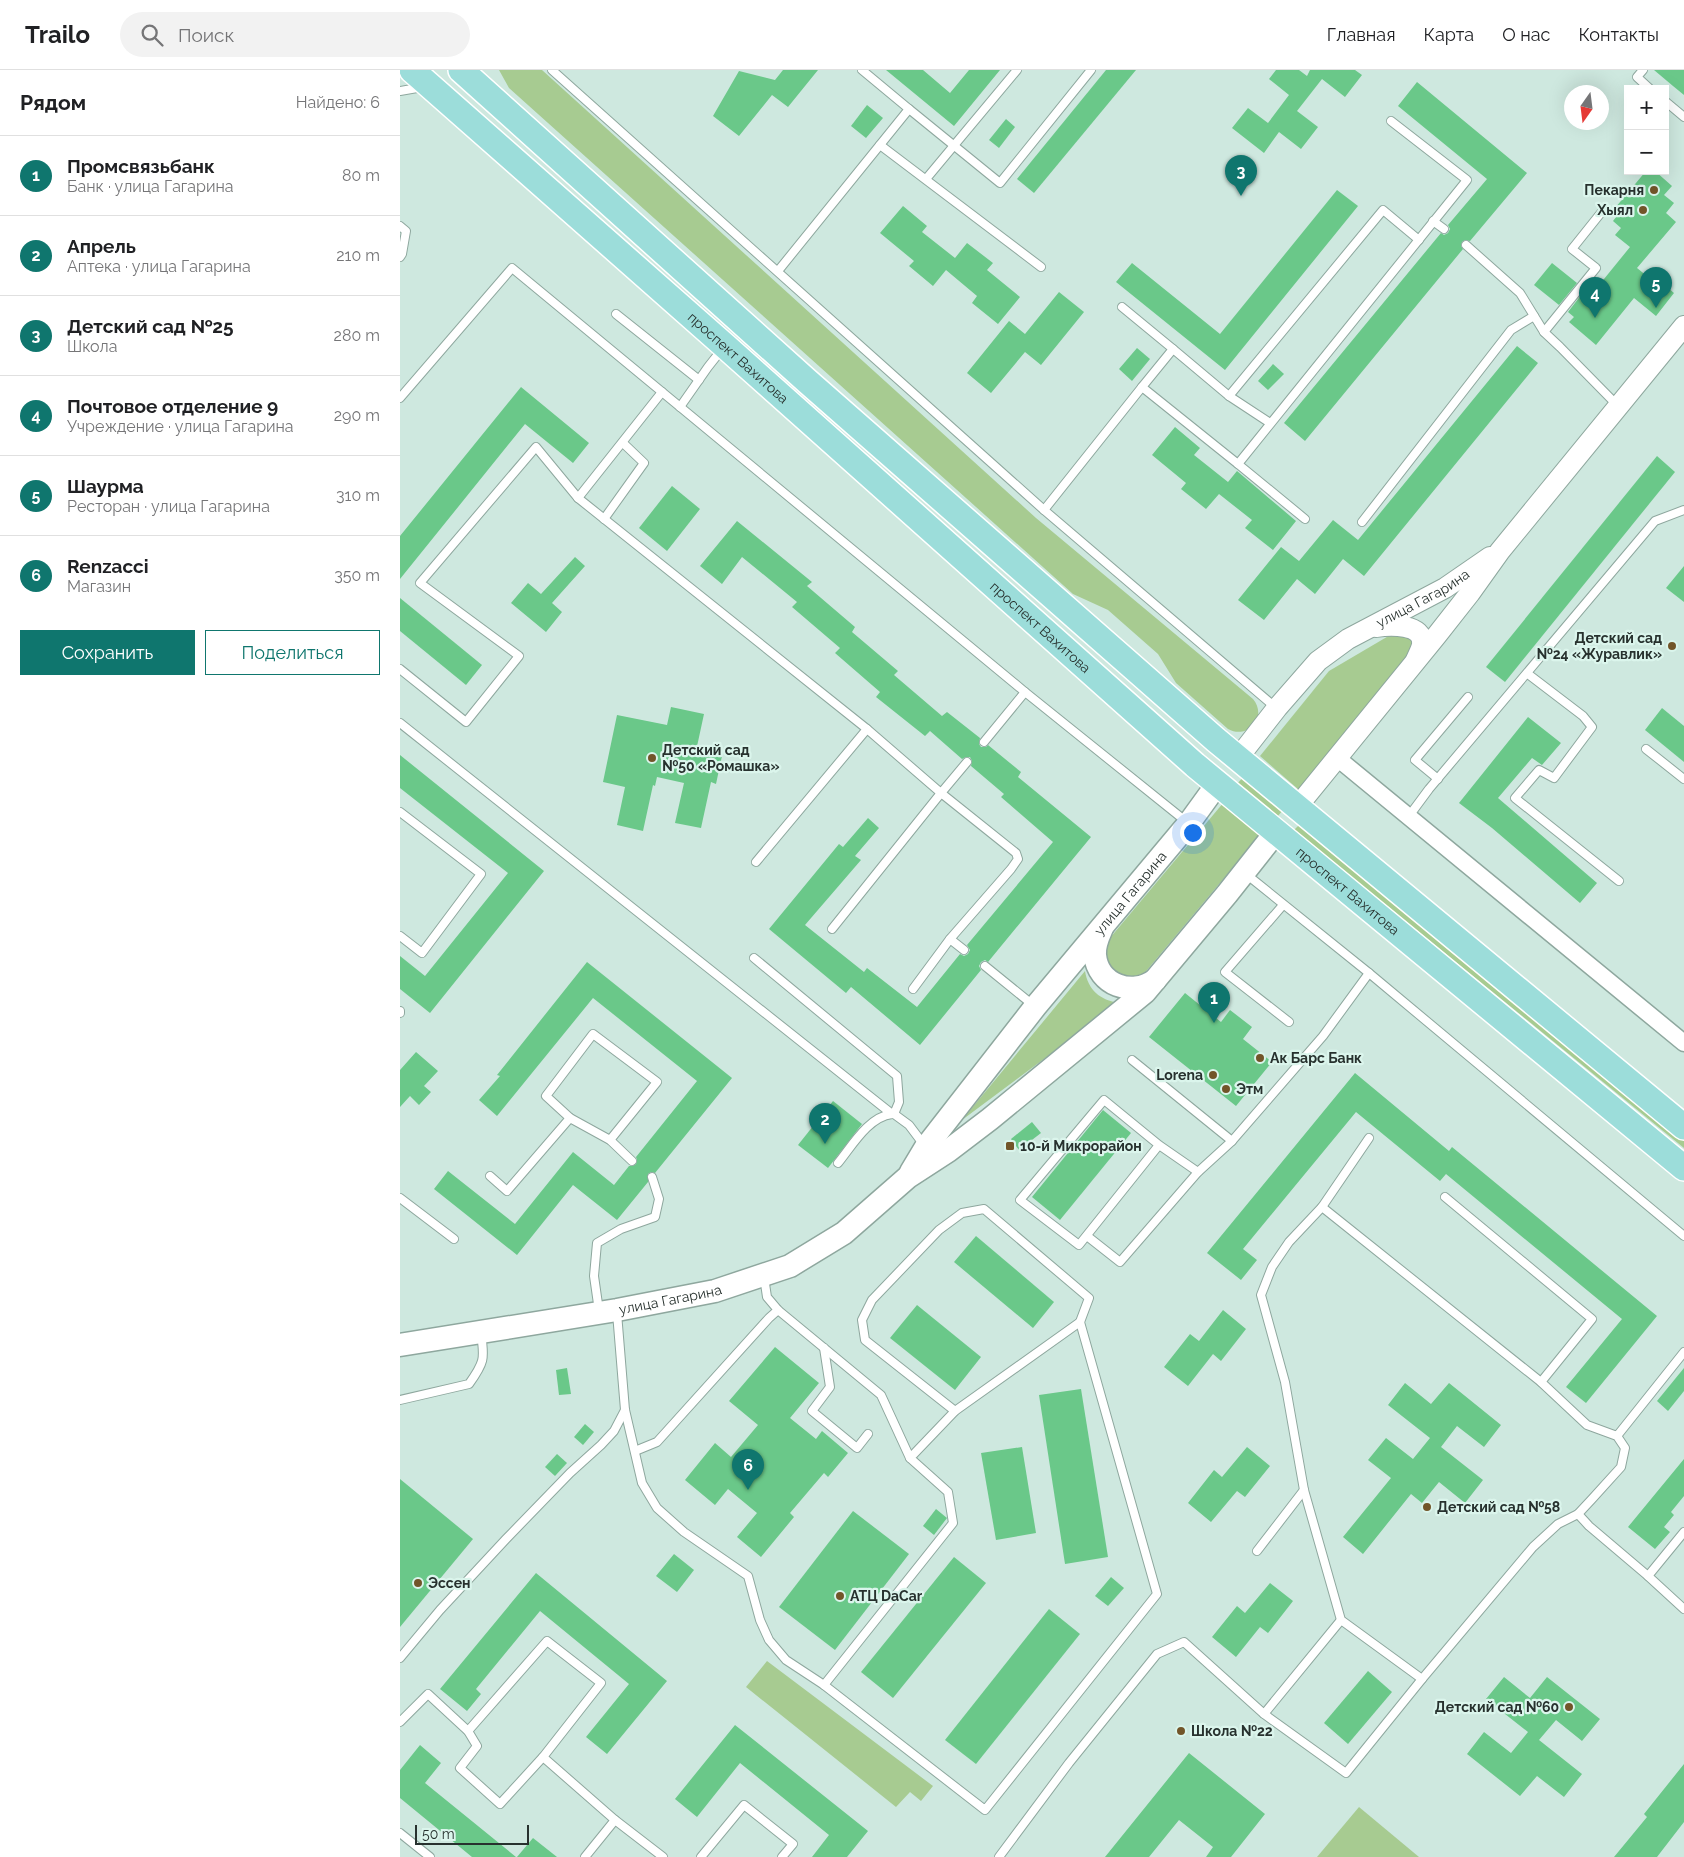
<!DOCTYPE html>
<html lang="ru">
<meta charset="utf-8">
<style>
:root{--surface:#fff;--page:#f2f2f2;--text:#202124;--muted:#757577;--line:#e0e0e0;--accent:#0f766e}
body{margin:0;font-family:Raleway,sans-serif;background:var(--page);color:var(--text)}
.controls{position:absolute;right:15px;top:15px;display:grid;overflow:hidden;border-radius:0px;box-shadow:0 5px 20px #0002}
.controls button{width:45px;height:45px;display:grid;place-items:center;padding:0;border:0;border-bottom:1px solid var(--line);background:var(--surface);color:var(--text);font:25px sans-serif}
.compass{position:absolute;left:1164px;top:15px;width:45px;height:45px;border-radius:50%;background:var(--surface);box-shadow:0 5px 20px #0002;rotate:194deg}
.scale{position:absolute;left:15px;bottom:12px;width:114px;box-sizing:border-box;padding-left:5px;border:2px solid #27312e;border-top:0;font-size:14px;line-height:18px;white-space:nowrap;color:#27312e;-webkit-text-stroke:4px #dbf5ec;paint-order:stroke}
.you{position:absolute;left:792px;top:762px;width:18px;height:18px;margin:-12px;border:4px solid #fff;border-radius:50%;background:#1a73e8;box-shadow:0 0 0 8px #1a73e833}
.badge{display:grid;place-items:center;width:32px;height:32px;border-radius:50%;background:var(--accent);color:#fff;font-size:16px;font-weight:700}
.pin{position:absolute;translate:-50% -41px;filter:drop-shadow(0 1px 2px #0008)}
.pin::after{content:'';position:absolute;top:26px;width:18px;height:15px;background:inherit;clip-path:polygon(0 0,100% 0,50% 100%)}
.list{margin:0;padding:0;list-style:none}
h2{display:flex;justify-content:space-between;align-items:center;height:65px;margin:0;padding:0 20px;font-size:21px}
h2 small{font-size:16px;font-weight:400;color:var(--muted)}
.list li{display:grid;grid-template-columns:32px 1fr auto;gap:15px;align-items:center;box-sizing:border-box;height:80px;padding:0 20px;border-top:1px solid var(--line)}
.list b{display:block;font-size:19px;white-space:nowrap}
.list p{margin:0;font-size:16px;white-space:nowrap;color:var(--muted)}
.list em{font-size:16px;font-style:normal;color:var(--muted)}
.actions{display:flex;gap:10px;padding:15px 20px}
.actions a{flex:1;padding:11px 0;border:1px solid var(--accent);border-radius:0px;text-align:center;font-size:18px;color:var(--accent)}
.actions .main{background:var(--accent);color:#fff}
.icon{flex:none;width:28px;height:28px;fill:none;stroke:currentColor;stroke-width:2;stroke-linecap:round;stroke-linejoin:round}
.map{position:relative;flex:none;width:1284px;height:1787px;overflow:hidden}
header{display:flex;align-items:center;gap:30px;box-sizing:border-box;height:70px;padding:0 25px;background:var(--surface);border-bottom:1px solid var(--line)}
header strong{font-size:24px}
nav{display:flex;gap:28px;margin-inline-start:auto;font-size:18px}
.search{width:350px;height:45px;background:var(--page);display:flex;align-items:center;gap:12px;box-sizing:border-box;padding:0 18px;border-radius:28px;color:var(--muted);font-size:19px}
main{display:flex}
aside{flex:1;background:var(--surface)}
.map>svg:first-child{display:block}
.green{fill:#a7cb91}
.building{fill:#6ac889}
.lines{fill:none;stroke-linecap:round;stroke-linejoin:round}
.service-casing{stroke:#8ea79e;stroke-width:10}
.minor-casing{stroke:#8ea79e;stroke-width:19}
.tertiary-casing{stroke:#8ea79e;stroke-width:22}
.secondary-casing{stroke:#8ea79e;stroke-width:25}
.primary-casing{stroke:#fff;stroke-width:28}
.service{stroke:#fff;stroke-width:8}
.minor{stroke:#fff;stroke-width:16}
.tertiary{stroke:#fff;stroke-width:20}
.secondary{stroke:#fff;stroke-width:22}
.primary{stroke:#9cddda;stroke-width:25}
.poi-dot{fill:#725529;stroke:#dbf5ec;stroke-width:2}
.labels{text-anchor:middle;stroke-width:4.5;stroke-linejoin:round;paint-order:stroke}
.poi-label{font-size:14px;font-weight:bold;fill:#27312e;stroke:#dbf5ec;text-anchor:start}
.street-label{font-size:14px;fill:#27312e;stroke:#dbf5ec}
</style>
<header>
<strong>Trailo</strong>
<div class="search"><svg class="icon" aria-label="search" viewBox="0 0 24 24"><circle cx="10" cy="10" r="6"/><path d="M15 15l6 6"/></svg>Поиск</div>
<nav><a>Главная</a><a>Карта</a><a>О нас</a><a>Контакты</a></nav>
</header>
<main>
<aside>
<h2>Рядом<small>Найдено: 6</small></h2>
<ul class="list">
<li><span class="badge">1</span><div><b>Промсвязьбанк</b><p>Банк · улица Гагарина</p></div><em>80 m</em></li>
<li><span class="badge">2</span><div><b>Апрель</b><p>Аптека · улица Гагарина</p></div><em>210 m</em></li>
<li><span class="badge">3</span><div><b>Детский сад №25</b><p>Школа</p></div><em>280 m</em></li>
<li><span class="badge">4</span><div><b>Почтовое отделение 9</b><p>Учреждение · улица Гагарина</p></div><em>290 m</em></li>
<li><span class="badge">5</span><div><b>Шаурма</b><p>Ресторан · улица Гагарина</p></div><em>310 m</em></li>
<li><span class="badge">6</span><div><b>Renzacci</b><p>Магазин</p></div><em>350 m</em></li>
</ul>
<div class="actions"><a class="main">Сохранить</a><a>Поделиться</a></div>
</aside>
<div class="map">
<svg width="1284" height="1787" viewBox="0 0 1284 1787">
<rect width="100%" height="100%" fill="#cee8df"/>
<g class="green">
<path d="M99 0H142L636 448 853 629C868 647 848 670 828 659L776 613 758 584 708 540 673 524 109 18Z"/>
<path d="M997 561 1011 565 1014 577 899 720 860 686 929 601Z"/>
<path d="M844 706 884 739 877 747 837 714Z"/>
<path d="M824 732 861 764 742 906C714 907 710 901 704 875Z"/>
<path d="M900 754 1284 1066V1078L894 760Z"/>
<path d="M685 901C688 920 700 930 719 933L562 1050Z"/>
<path d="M367 1591 533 1716 521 1731 510 1722 496 1737 346 1617Z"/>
<path d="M959 1737 1019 1787H917Z"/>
</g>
<g class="building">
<path d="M383 0H418L388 37 372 25 339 66 313 46 339 1 375 10Z"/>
<path d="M486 0H523L550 23 569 0H600L554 56Z"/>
<path d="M706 0H736L634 123 617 109Z"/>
<path d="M876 0H899L907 6 910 0H955L962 5 945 27 922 9 897 41 918 57 901 79 879 62 864 83 832 58 848 38 868 53 889 25 869 9Z"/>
<path d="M1254 0H1284V25L1273 16Z"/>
<path d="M1017 12 1127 103 1070 171 1065 170 1062 172 1061 176 1063 179 905 371 884 353 1041 163 1044 165 1048 163 1050 159 1048 155 1087 109 998 36Z"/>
<path d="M467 35 483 48 466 68 451 56Z"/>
<path d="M606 49 615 57 599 78 589 70Z"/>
<path d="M1246 101H1255L1272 116 1264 125 1274 133 1266 143 1276 152 1237 198 1258 215 1261 212 1274 223 1256 246 1234 228 1196 275 1169 252 1174 247 1168 242 1185 220 1191 225 1230 177 1215 165 1221 158 1213 151 1220 142 1215 138Z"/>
<path d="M937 120 958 136 825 300 716 212 732 193 820 264Z"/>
<path d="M503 136 527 156 522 162 555 188 567 173 593 193 587 200 620 227 598 254 572 233 577 226 546 200 533 216 509 196 514 191 480 163Z"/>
<path d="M1152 193 1177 213 1159 235 1134 215Z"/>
<path d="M659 222 684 242 641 295 625 282 591 323 567 303 609 251 625 264Z"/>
<path d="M1117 276 1138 293 964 506 943 489 915 524 897 509 864 550 838 530 881 477 899 491 933 450 958 470Z"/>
<path d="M737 278 750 289 732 311 719 299Z"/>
<path d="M873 294 884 304 868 320 858 311Z"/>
<path d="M121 317 189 373 173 393 125 354 0 509V466Z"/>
<path d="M775 357 800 378 794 385 828 412 837 401 896 451 873 480 845 458 852 450 819 424 806 439 781 419 786 413 752 385Z"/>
<path d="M1257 386 1275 402 1105 612 1086 597Z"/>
<path d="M272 416 300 439 267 481 239 458Z"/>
<path d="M337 451 412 512 407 516 455 557 452 562 498 601 494 605 542 646 547 642 580 668 579 674 581 677H586L588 675 621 702 618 707 691 767 588 892 585 890 581 892 579 896 581 900 520 975 451 917 446 923 369 859 439 774 443 777 468 748 479 758 455 786 461 790 405 855 464 902 467 898 517 937 560 884 564 886 568 884 570 880 567 875 653 772 601 727 604 724 571 696 572 691 570 687H566L562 689 530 661 525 666 476 627 480 622 435 583 440 578 392 537 397 532 342 487 322 514 300 496Z"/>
<path d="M175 487 185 496 152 533 162 542 146 562 111 533 128 513 141 524Z"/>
<path d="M1284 496V532L1266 518Z"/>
<path d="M0 528 82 595 66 615 0 561Z"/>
<path d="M271 637 304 644 296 681 322 686 316 714 311 712 301 758 275 753 284 713 257 707 255 716 253 715 243 761 217 755 225 717 203 712 217 645 267 655Z"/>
<path d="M1262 638 1284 656V692L1245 660Z"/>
<path d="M1128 647 1161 673 1142 695 1132 688 1098 728 1197 813 1180 833 1092 758 1059 733Z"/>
<path d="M0 685 144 801 30 943 0 919V886L25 906 108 803 0 718Z"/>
<path d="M187 892 332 1008 255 1103 251 1102 248 1104V1112L217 1150 173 1115 117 1185 34 1119 48 1101 115 1154 173 1082 214 1115 229 1096H233L236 1094 237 1090 236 1087 297 1011 193 928 97 1046 79 1030 100 1006 97 1005Z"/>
<path d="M785 923 821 952 830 940 852 957 843 969 872 992 836 1036 749 967Z"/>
<path d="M16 982 38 1001 24 1016 31 1022 19 1035 10 1026 0 1037V1000Z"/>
<path d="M955 1003 1049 1081 1052 1077 1257 1246 1186 1333 1166 1317 1222 1249 1046 1104 1040 1111 956 1042 843 1179 857 1190 841 1210 807 1183Z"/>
<path d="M433 1031 462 1054 428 1098 398 1075Z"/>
<path d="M703 1040 731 1063 660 1150 632 1127Z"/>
<path d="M632 1052 641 1063 619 1080 611 1069Z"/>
<path d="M576 1166 654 1232 633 1258 554 1192Z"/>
<path d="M517 1235 581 1287 555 1320 490 1268Z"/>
<path d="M823 1240 846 1259 821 1291 813 1284 788 1316 764 1297 790 1264 799 1271Z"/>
<path d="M375 1277 419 1313 390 1348 416 1369 422 1361 448 1383 428 1407 424 1403 390 1443 394 1447 361 1487 337 1467 357 1443 328 1419 315 1435 285 1410 315 1373 331 1387 358 1355 329 1331Z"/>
<path d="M167 1298 171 1324 159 1325 156 1300Z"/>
<path d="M1284 1298V1321L1268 1341 1257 1331Z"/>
<path d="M1005 1313 1031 1334 1049 1313 1101 1355 1084 1377 1057 1356 1041 1377 1083 1410 1065 1433 1039 1412 1022 1433 1011 1424 963 1484 943 1467 991 1408 968 1390 986 1368 1013 1389 1030 1368 988 1335Z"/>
<path d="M681 1319 708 1487 665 1494 639 1325Z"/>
<path d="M185 1354 194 1362 183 1375 174 1367Z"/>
<path d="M622 1377 636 1463 596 1470 581 1383Z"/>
<path d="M847 1377 870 1396 845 1427 837 1421 811 1452 788 1433 814 1400 822 1407Z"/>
<path d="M157 1384 167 1393 155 1406 145 1397Z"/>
<path d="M1284 1389V1426L1271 1442 1274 1445 1264 1457 1270 1462 1255 1479 1228 1457Z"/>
<path d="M0 1409 73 1469 0 1557Z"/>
<path d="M536 1439 547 1448 534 1465 523 1456Z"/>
<path d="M453 1441 509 1484 435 1580 379 1537Z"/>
<path d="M274 1484 294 1500 277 1522 256 1506Z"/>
<path d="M554 1487 586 1513 493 1628 461 1602Z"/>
<path d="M136 1503 267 1611 207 1684 186 1667 229 1614 140 1541 76 1619 81 1624 67 1641 40 1619Z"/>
<path d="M711 1507 724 1518 708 1536 695 1526Z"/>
<path d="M870 1513 893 1531 868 1563 860 1557 836 1587 812 1567 837 1536 845 1543Z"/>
<path d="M649 1539 680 1564 576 1694 545 1670Z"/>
<path d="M968 1601 992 1622 948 1674 924 1653Z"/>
<path d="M1104 1607 1130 1628 1147 1607 1200 1649 1182 1671 1156 1650 1139 1670 1182 1704 1164 1727 1137 1706 1120 1726 1067 1684 1084 1662 1111 1683 1128 1662 1086 1629Z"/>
<path d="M335 1655 468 1761 447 1787H412L429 1765 340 1693 297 1747 275 1729Z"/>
<path d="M20 1675 41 1693 25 1713 116 1787H72L0 1728V1700Z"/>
<path d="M789 1683 865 1744 831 1787H806L813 1777 779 1750 749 1787H705Z"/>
<path d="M1284 1694V1752L1257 1787H1214L1247 1747 1244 1744Z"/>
<path d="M133 1768 157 1787H117Z"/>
</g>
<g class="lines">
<g class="service-casing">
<g id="service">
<path d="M152 0 644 440 875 637"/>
<path d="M462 0 509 39"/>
<path d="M1243 0 1237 7 1250 19"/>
<path d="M0 21 23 17"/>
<path d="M1265 31 1284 47"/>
<path d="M480 75 641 197"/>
<path d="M526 109 617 0"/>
<path d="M1033 151 1044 159"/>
<path d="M0 156 6 161 2 184 0 187"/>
<path d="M1066 175 1120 223 1144 262 1160 277 1217 335"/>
<path d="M378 201 509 39 600 113 691 0"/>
<path d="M722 237 773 279"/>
<path d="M216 244 299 310"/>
<path d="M1144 262 1196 198 1172 179 1204 139"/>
<path d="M742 317 773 279 829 326 983 140 1019 170"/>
<path d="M829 326 870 353"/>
<path d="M0 328 112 198 625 622 788 753"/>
<path d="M280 337 308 297 323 278"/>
<path d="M838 394 905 449"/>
<path d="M178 428 262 322"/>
<path d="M644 440 742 317 838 394 1067 110 991 51"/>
<path d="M204 449 244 393 223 373"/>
<path d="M962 452 1111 260 1134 246"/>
<path d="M0 599 66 652 119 586 20 513 136 377 178 428 467 659 541 723 567 692"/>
<path d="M1128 604 1183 646 1192 657 1154 708 1139 700 1115 728 1219 811"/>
<path d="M0 653 492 1044"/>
<path d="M584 672 625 622"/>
<path d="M1246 679 1284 709"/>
<path d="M1038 709 1015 690 1068 627"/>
<path d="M0 742 81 804 22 883 0 866"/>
<path d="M1009 746 1029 719 1255 451 1284 440"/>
<path d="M356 792 467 659"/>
<path d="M846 804 969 903 1284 1166"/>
<path d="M883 835 825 902 889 952"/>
<path d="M432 859 541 723 616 783 618 789 611 799 550 869 513 919"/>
<path d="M550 869 564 880"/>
<path d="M354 888 497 1006 499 1032 494 1044 509 1055 524 1075"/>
<path d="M585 896 633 935"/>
<path d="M0 941V943"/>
<path d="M732 990 832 1071"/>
<path d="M170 1048 146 1026 193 964 257 1012 210 1070"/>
<path d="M759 1075 679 1175 620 1130 704 1030 759 1075 798 1102"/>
<path d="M438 1093C452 1076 468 1047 492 1044"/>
<path d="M90 1106 107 1121 170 1048 210 1070 232 1091"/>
<path d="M1045 1127 1192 1249 1141 1312"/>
<path d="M0 1128 54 1169"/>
<path d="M922 1137 969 1068"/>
<path d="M687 1166 720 1192 798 1102 832 1071 923 966 969 903"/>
<path d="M364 1207 367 1227 378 1240 481 1325 510 1388"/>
<path d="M199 1241 194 1206 197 1173 221 1159 255 1147 259 1129 252 1107"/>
<path d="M217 1243 225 1340 242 1413 257 1438 284 1462 348 1506 360 1550 369 1570 386 1590 424 1615 585 1740 757 1524 680 1252 689 1228 584 1139 562 1143 539 1160 472 1230 462 1250 465 1270 555 1341"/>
<path d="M424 1278 430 1317 412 1341 457 1378 468 1364"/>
<path d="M0 1330 69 1314C84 1293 85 1289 81 1264"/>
<path d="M1217 1366 1187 1355 1141 1312 922 1137 889 1172 872 1197 861 1225 885 1312 904 1420 941 1550 1022 1609 1133 1477 1158 1454 1178 1444 1192 1429 1221 1397 1225 1378 1217 1366 1284 1282"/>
<path d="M235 1381 257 1372 369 1248 378 1240"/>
<path d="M1178 1444 1189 1456 1248 1506 1284 1462"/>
<path d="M857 1481 904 1420"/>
<path d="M1248 1506 1284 1539"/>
<path d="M0 1588 40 1540 106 1469 170 1403 201 1375 214 1361 225 1340"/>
<path d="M424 1615 553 1453 548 1422 510 1388 555 1341 680 1252"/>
<path d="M864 1644 941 1550"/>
<path d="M0 1652 28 1624 68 1661 77 1676 60 1698 100 1734 143 1687 215 1750 263 1787"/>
<path d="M68 1661 147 1571 201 1613 143 1687"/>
<path d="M0 1763 30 1787"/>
<path d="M185 1787 215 1750"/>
<path d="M301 1787 344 1735 393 1774 382 1787"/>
<path d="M599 1787 669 1693 757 1584 784 1572 864 1644 946 1703 1022 1609"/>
</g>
</g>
<g class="minor-casing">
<path id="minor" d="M936 687 1284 973"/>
</g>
<g class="tertiary-casing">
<g id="tertiary">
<path d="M976 557C989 555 1025 553 1022 575 1021 580 1018 585 1016 590"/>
<path id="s1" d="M838 688 877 638 918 591 948 569 1045 518 1090 487"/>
<path d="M897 737 1037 565 1070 523 1100 481 1284 256"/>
</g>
</g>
<g class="secondary-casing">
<g id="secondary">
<path d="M702 858C698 867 694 875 695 885 698 915 732 927 755 910"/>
<path id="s2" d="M511 1102 526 1077 635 937 789 753 818 713"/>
<path id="s3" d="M0 1275 217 1240 315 1221 390 1196 444 1163 508 1107 548 1081 590 1049 745 922 827 824 876 762"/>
</g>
</g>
<g class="primary-casing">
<g id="primary">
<path id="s4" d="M12 0 325 276 795 695 1284 1098"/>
<path d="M61 0 407 311 816 670 1284 1057"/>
</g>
</g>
<use href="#service" class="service"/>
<use href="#minor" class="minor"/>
<use href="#tertiary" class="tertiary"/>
<use href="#secondary" class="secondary"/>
<use href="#primary" class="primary"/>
</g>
<g class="poi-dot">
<circle cx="1254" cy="120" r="5"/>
<circle cx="1243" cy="140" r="5"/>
<circle cx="1272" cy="576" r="5"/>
<circle cx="252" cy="688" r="5"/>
<circle cx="860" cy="988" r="5"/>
<circle cx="813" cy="1005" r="5"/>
<circle cx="826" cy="1019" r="5"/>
<rect x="605" y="1071" width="10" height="10" rx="2.5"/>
<circle cx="1027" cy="1437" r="5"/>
<circle cx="18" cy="1513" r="5"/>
<circle cx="440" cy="1526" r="5"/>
<circle cx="1169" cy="1637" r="5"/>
<circle cx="781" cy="1661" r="5"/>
</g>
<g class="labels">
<g class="poi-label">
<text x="1244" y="125" text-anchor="end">Пекарня</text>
<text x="1233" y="145" text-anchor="end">Хыял</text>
<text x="1262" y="573" text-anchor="end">Детский сад<tspan x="1262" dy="16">№24 «Журавлик»</tspan></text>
<text x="262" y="685">Детский сад<tspan x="262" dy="16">№50 «Ромашка»</tspan></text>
<text x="870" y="993">Ак Барс Банк</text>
<text x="803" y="1010" text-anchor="end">Lorena</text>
<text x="836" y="1024">Этм</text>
<text x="620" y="1081">10-й Микрорайон</text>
<text x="1037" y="1442">Детский сад №58</text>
<text x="28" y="1518">Эссен</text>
<text x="450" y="1531">АТЦ DaСar</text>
<text x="1159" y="1642" text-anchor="end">Детский сад №60</text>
<text x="791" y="1666">Школа №22</text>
</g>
<g class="street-label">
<text dy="5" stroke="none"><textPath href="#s4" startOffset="435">проспект Вахитова</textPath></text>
<text dy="5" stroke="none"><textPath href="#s1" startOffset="248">улица Гагарина</textPath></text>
<text dy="5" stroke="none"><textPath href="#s4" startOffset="840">проспект Вахитова</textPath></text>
<text dy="5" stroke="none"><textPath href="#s4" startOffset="1245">проспект Вахитова</textPath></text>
<text dy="5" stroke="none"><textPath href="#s2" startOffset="355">улица Гагарина</textPath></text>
<text dy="5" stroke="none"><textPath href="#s3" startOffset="274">улица Гагарина</textPath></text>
</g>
</g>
</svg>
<div class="controls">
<button>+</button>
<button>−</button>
</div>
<svg class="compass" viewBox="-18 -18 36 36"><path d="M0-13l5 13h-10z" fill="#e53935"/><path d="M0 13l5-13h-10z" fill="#757577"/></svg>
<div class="scale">50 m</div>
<div class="you"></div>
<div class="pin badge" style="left:814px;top:953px">1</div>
<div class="pin badge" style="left:425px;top:1074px">2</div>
<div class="pin badge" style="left:841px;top:126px">3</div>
<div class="pin badge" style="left:1195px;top:248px">4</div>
<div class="pin badge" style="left:1256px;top:238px">5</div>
<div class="pin badge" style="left:348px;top:1420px">6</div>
</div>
</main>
